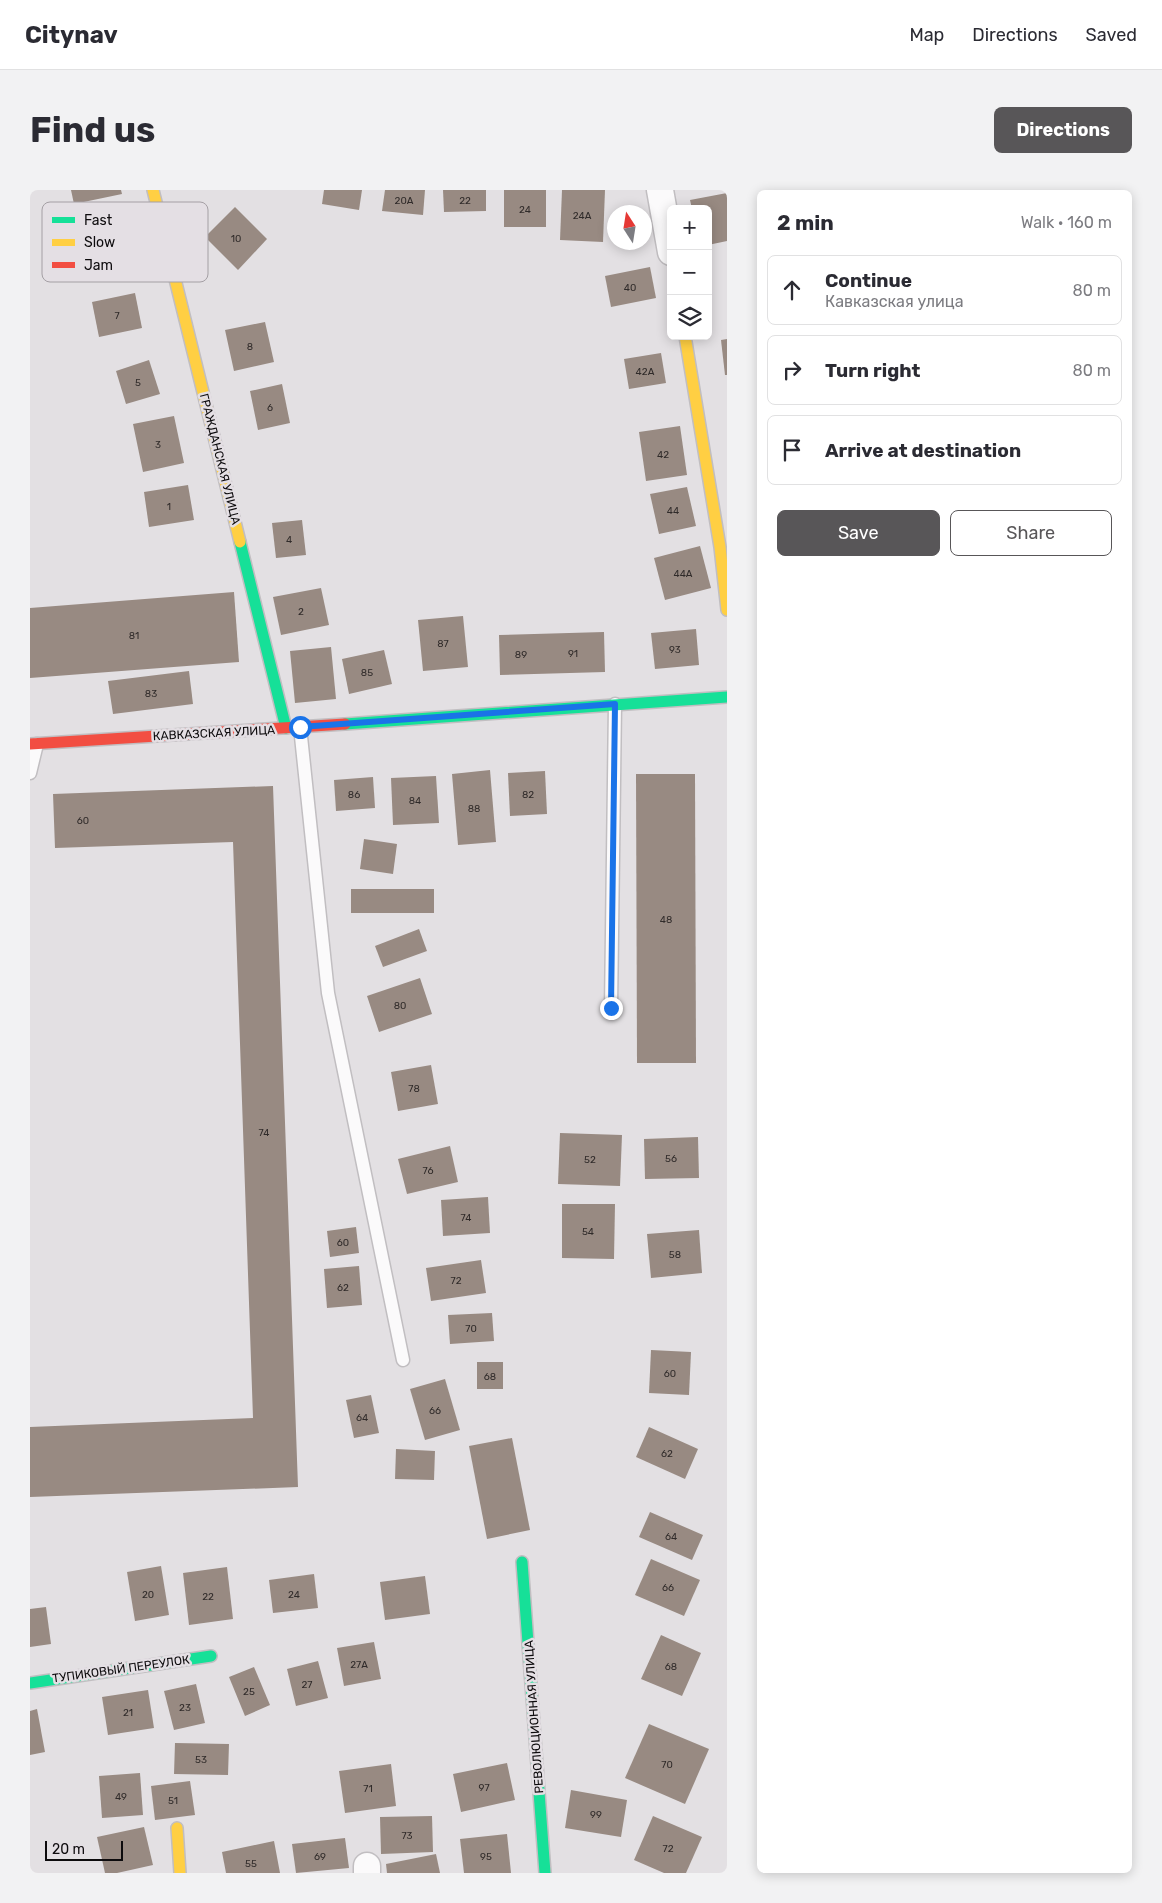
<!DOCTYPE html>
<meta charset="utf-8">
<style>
:root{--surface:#fff;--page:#f2f2f3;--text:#2b2b33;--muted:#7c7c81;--line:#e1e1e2;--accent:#585658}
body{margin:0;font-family:Rubik,sans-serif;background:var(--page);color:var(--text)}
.controls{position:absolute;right:15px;top:15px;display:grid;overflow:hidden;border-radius:8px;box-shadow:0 2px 12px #0003}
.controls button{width:45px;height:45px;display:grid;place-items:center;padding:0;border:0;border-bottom:1px solid var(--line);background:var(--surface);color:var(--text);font:25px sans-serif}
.compass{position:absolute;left:577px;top:15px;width:45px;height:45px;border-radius:50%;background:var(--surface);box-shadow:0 2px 12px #0003;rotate:348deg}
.scale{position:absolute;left:15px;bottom:12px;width:78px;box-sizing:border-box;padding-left:5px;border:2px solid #0d0b0d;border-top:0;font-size:14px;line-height:18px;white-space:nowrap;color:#0d0b0d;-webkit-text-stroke:4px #e4dfe4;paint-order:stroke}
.stop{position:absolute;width:15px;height:15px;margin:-11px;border:4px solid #1a73e8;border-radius:50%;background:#fff}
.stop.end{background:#1a73e8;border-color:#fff;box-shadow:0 1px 5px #0008}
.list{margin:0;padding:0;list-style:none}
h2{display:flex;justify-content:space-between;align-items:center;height:65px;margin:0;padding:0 20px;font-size:21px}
h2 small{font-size:16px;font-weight:400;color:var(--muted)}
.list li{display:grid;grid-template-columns:32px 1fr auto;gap:15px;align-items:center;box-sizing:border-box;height:70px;margin:0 10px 10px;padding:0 10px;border:1px solid var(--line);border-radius:8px}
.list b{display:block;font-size:19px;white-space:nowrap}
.list p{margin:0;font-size:16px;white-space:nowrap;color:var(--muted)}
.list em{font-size:16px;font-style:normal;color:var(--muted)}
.actions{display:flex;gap:10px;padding:15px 20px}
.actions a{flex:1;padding:11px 0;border:1px solid var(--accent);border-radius:8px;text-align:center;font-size:18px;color:var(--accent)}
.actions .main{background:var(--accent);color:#fff}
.icon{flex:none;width:28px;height:28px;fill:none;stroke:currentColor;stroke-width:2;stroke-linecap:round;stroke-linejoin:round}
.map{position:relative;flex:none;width:697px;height:1683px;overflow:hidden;border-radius:8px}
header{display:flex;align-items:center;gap:30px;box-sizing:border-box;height:70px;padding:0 25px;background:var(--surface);border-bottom:1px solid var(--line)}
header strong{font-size:24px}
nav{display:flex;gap:28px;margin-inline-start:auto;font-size:18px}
.intro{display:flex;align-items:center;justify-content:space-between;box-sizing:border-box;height:120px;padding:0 30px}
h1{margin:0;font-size:35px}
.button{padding:12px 22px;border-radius:8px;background:var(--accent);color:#fff;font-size:18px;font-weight:700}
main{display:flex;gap:30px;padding:0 30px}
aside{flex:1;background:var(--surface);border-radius:8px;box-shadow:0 2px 12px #0003}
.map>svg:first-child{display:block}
.building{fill:#988a82}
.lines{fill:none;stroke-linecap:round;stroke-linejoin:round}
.lane-casing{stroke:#c1bec1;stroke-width:15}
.street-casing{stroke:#c1bec1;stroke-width:29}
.fast-casing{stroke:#c1bec1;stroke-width:14}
.slow-casing{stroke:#c1bec1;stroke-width:14}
.jam-casing{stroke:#c1bec1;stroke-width:14}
.lane{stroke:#fbfafb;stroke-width:12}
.street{stroke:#fbfafb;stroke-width:26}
.fast{stroke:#16e098;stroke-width:11}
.slow{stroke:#ffcf43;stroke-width:11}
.jam{stroke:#f24e42;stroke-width:11}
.route{stroke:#1a73e8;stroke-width:6}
.labels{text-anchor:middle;stroke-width:5;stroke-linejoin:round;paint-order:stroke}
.number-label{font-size:10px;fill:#302b2a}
.street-label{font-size:12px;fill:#0d0b0d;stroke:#e4dfe4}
.key{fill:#e4dfe4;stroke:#a49fa4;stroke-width:1}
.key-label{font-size:14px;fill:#0d0b0d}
</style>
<header>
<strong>Citynav</strong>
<nav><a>Map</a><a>Directions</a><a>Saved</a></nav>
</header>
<div class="intro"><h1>Find us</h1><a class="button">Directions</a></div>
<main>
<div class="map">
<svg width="697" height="1683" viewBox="0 0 697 1683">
<rect width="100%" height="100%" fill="#e3e0e3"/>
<g class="building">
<path d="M41 0H91L92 4 44 14Z"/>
<path d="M294 0H332L329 20 292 14Z"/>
<path d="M355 0H395L393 25 352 21Z"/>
<path d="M413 0H456V21L414 22Z"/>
<rect x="474" y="0" width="42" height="37"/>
<path d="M532 0H575L573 52 530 50Z"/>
<path d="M697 3V51L678 55V19H662L660 10Z"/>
<path d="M205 17 237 49 208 80 175 47Z"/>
<path d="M620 77 626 108 581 117 575 86Z"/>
<path d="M105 103 112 138 69 147 62 112Z"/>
<path d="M235 132 244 172 204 181 195 140Z"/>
<path d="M697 149V185H695L691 150Z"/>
<path d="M631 163 636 193 599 199 594 169Z"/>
<path d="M119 170 130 204 96 214 86 181Z"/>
<path d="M252 194 260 233 228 240 220 201Z"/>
<path d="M144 226 154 273 113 282 103 234Z"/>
<path d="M650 236 657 285 616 291 609 242Z"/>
<path d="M158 295 164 330 119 337 114 302Z"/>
<path d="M657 297 666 336 629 344 620 304Z"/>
<path d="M272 330 276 365 246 368 242 333Z"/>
<path d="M670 356 681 398 635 410 624 368Z"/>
<path d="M291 398 299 435 251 445 243 407Z"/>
<path d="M204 402 209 472 0 488V418Z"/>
<path d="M433 426 438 477 393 481 388 430Z"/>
<path d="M666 439 669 475 625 479 621 443Z"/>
<path d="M574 442 575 482 470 485 469 445Z"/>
<path d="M301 457 306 509 265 513 260 461Z"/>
<path d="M354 460 362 494 319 504 312 469Z"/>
<path d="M159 481 163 514 83 524 78 491Z"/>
<path d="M460 580 466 652 428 655 422 584Z"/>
<path d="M515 581 517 624 480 626 478 583Z"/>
<path d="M606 584H665L666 873H607Z"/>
<path d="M406 586 409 633 363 635 361 588Z"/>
<path d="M343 587 345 618 306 621 304 590Z"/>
<path d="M243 596 268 1297 0 1307V1237L223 1228 203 652 25 658 23 604Z"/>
<path d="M334 649 367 654 363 684 330 679Z"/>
<rect x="321" y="699" width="83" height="24"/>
<path d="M389 739 397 761 353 777 345 756Z"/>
<path d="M390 788 402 824 349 842 337 806Z"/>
<path d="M401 875 408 914 368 921 361 882Z"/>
<path d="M530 943 592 945 590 996 528 994Z"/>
<path d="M668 947 669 988 615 989 614 949Z"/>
<path d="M420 956 428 992 377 1004 368 969Z"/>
<path d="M458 1007 460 1043 413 1046 411 1010Z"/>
<path d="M532 1014H585L584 1069 532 1068Z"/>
<path d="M326 1037 329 1063 300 1067 297 1041Z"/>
<path d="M669 1040 672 1083 621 1088 617 1044Z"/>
<path d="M451 1070 456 1103 401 1111 396 1078Z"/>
<path d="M329 1076 332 1115 297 1118 294 1079Z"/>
<path d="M462 1123 464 1151 420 1154 418 1125Z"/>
<path d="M621 1160 661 1162 659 1205 619 1203Z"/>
<rect x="447" y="1172" width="26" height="27"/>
<path d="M415 1189 430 1240 395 1250 380 1199Z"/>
<path d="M341 1205 349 1243 324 1248 316 1210Z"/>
<path d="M619 1237 668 1259 655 1289 606 1267Z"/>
<path d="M482 1248 500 1340 457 1349 439 1256Z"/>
<path d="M366 1259 405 1261 404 1290 365 1289Z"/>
<path d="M620 1322 673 1345 662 1370 609 1347Z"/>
<path d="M621 1369 670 1390 654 1426 605 1405Z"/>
<path d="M131 1376 139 1425 105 1431 97 1382Z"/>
<path d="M197 1377 203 1429 159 1435 153 1383Z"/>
<path d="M284 1384 288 1418 243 1423 239 1390Z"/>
<path d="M395 1386 400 1424 355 1430 350 1392Z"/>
<path d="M16 1417 21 1454 0 1457V1419Z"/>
<path d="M631 1445 671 1463 652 1506 611 1489Z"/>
<path d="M344 1452 351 1489 314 1496 307 1458Z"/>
<path d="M288 1471 298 1508 266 1516 257 1479Z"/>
<path d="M224 1477 240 1515 215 1526 199 1487Z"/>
<path d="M166 1494 175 1533 144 1540 134 1501Z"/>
<path d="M118 1500 124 1538 78 1545 72 1507Z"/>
<path d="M7 1519 15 1562 0 1565V1521Z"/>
<path d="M619 1534 679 1559 655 1614 595 1588Z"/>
<path d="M145 1553 199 1554 198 1585 144 1584Z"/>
<path d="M477 1573 485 1610 431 1622 423 1584Z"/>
<path d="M361 1574 366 1616 315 1623 309 1581Z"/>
<path d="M110 1583 113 1625 72 1628 69 1586Z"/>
<path d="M160 1591 165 1625 125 1630 121 1596Z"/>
<path d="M541 1600 597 1610 591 1647 535 1638Z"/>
<path d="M402 1626 403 1662 351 1664 350 1627Z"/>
<path d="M623 1626 672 1647 656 1683H634L604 1670Z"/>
<path d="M114 1637 123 1675 87 1683H75L67 1647Z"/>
<path d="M477 1644 481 1683H434L430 1649Z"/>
<path d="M315 1648 319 1678 266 1683 262 1654Z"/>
<path d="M244 1651 250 1683H196L192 1662Z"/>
<path d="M406 1664 410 1683H357L356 1674Z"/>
</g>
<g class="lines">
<g class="lane-casing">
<g id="lane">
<path d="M270 537 298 803 373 1170"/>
<path d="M0 583 7 554"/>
<path d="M581 819 585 514"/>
</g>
</g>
<g class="street-casing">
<g id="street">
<path d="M630 0 641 62"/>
<path d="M337 1676V1683"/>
</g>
</g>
<g class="fast-casing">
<g id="fast">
<path d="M210 352 256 538"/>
<path d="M315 534 697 507"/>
<path d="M492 1372 515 1683"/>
<path d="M0 1493 181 1466"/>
</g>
</g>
<g class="slow-casing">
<g id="slow">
<path d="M123 0 210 352"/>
<path d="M655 146 690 357 697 420"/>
<path d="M147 1638 150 1683"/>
</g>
</g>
<g class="jam-casing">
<path id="jam" d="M0 554 315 534"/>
</g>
<use href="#lane" class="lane"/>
<use href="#street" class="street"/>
<use href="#fast" class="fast"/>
<use href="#slow" class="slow"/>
<use href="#jam" class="jam"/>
</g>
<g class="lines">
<path class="route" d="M270 537 585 514 581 818"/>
</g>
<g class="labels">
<g class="number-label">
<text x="374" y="14">20А</text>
<text x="435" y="14">22</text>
<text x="495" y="23">24</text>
<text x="552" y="29">24А</text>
<text x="206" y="52">10</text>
<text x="600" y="101">40</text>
<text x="87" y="129">7</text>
<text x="220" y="160">8</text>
<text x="615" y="185">42А</text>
<text x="108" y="196">5</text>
<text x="240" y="221">6</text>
<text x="128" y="258">3</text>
<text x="633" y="268">42</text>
<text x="139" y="320">1</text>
<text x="643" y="324">44</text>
<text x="259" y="353">4</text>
<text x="653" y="387">44А</text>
<text x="271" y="425">2</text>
<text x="104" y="449">81</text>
<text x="413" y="457">87</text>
<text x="645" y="463">93</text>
<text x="543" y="467">91</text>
<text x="491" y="468">89</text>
<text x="337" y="486">85</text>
<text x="121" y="507">83</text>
<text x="324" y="608">86</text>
<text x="498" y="608">82</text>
<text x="385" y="614">84</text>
<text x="444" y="622">88</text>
<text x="53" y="634">60</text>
<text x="636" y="733">48</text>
<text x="370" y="819">80</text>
<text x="384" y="902">78</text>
<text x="234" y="946">74</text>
<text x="641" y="972">56</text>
<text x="560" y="973">52</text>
<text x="398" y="984">76</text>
<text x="436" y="1031">74</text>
<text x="558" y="1045">54</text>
<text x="313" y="1056">60</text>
<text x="645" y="1068">58</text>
<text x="426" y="1094">72</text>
<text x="313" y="1101">62</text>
<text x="441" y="1142">70</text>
<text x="640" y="1187">60</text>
<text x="460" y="1190">68</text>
<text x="405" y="1224">66</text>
<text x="332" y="1231">64</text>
<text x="637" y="1267">62</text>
<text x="641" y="1350">64</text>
<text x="638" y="1401">66</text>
<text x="118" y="1408">20</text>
<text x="264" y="1408">24</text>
<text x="178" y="1410">22</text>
<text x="329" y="1478">27А</text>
<text x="641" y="1480">68</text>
<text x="277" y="1498">27</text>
<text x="219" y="1505">25</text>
<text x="155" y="1521">23</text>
<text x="98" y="1526">21</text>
<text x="171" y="1573">53</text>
<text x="637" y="1578">70</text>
<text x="454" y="1601">97</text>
<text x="338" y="1602">71</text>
<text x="91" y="1610">49</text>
<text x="143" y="1614">51</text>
<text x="566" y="1628">99</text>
<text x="377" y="1649">73</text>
<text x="638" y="1662">72</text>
<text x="290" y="1670">69</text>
<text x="456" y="1670">95</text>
<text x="221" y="1677">55</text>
</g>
<g class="street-label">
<text transform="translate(190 269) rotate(76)" y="4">ГРАЖДАНСКАЯ УЛИЦА</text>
<text transform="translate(184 543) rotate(-3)" y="4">КАВКАЗСКАЯ УЛИЦА</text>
<text transform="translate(91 1479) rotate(-8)" y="4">ТУПИКОВЫЙ ПЕРЕУЛОК</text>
<text transform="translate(504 1527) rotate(-94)" y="4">РЕВОЛЮЦИОННАЯ УЛИЦА</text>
</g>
</g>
<rect x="12" y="12" width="166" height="80" rx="8" class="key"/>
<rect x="22" y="27" width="23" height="6" fill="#16e098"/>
<rect x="22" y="49" width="23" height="7" fill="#ffcf43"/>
<rect x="22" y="72" width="23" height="6" fill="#f24e42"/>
<g class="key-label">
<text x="54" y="35">Fast</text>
<text x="54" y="57">Slow</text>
<text x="54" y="80">Jam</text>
</g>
</svg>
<div class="controls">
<button>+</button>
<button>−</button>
<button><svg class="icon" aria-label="layers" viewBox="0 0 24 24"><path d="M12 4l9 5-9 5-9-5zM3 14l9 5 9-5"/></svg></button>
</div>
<svg class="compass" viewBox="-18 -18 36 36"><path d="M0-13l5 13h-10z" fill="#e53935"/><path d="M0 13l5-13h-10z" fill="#7c7c81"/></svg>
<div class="scale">20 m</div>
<div class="stop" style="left:270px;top:537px"></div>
<div class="stop end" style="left:581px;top:818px"></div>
</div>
<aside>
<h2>2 min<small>Walk · 160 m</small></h2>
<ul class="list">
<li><svg class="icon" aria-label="ahead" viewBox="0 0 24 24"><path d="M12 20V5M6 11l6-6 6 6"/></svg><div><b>Continue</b><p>Кавказская улица</p></div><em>80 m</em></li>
<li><svg class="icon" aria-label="right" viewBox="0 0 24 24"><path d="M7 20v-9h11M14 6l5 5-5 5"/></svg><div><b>Turn right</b></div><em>80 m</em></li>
<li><svg class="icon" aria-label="arrive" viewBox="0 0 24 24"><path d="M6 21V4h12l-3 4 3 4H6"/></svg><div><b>Arrive at destination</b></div></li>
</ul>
<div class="actions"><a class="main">Save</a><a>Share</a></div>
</aside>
</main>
